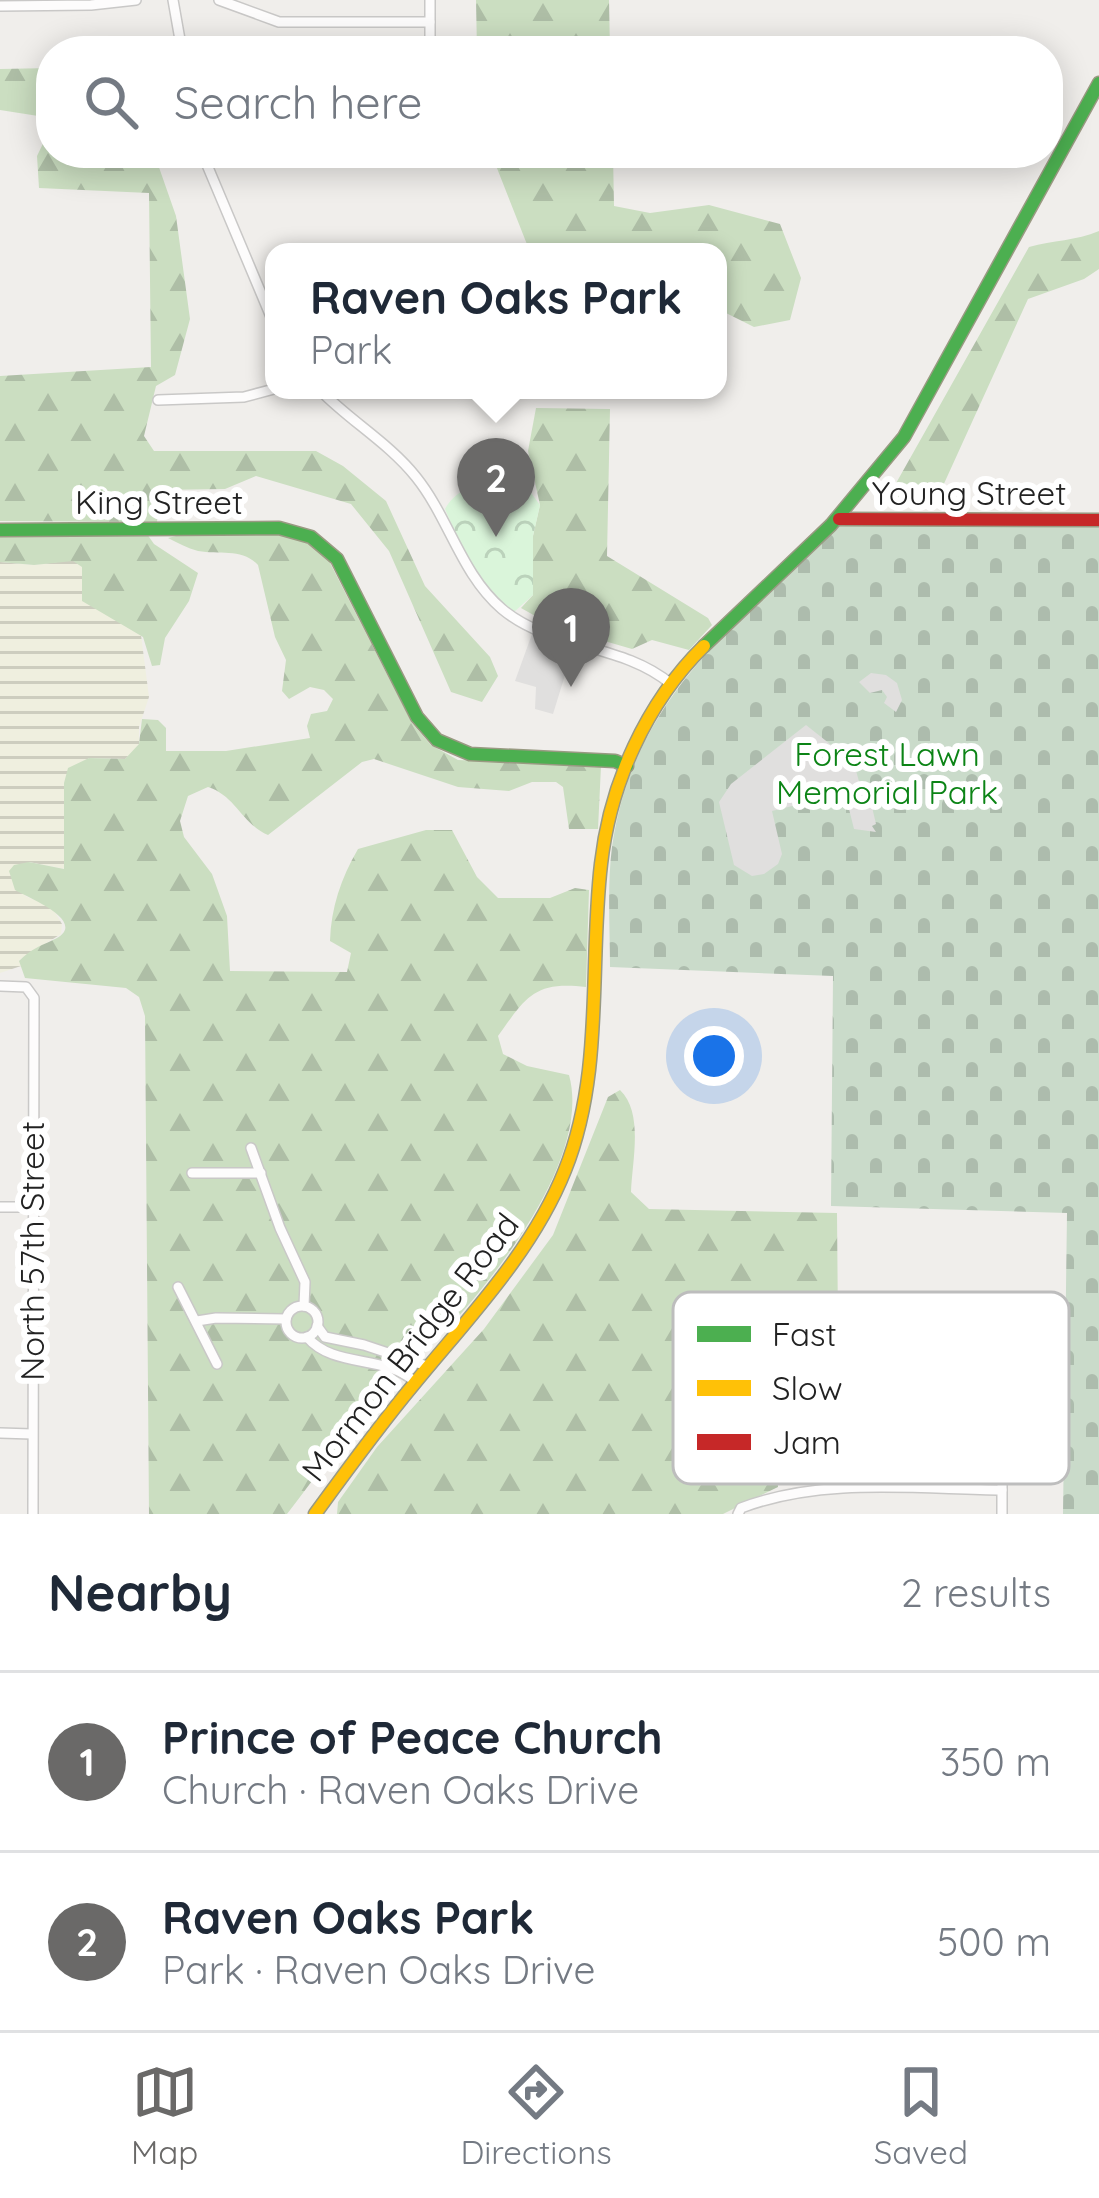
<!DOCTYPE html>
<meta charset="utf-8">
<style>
:root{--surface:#fff;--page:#f2f2f3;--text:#1f2937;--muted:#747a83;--line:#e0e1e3;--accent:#6a6968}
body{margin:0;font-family:Quicksand,sans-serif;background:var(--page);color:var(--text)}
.you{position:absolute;left:714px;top:1056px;width:42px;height:42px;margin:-30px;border:9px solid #fff;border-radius:50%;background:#1a73e8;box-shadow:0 0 0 18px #1a73e833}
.badge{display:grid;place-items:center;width:78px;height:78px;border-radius:50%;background:var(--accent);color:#fff;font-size:39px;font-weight:700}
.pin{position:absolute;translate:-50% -99px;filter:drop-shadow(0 3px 6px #0008)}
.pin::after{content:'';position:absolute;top:63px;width:42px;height:36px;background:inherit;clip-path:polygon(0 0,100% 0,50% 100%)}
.popup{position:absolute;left:265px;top:243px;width:462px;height:156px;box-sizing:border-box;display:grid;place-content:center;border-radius:24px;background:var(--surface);filter:drop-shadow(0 3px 9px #0005);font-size:39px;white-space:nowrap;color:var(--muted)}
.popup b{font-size:45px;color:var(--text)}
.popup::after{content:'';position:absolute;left:50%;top:100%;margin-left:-24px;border:24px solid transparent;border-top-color:var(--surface)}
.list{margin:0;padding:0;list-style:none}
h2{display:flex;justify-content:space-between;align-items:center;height:156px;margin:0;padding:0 48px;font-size:51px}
h2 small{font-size:39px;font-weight:400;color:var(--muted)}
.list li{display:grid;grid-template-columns:78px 1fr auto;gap:36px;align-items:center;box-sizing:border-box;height:180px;padding:0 48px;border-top:3px solid var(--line)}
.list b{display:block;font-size:45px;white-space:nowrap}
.list p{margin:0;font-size:39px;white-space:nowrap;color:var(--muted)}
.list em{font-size:39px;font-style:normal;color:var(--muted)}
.icon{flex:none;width:66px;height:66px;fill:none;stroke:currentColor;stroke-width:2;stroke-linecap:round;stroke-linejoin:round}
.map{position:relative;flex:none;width:1099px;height:1514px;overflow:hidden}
.search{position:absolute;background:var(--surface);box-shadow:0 6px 30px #0003;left:36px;right:36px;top:36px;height:132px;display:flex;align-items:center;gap:30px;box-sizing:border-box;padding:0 42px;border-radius:48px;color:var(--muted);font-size:45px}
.sheet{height:516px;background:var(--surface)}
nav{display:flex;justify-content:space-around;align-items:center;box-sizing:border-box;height:168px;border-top:3px solid var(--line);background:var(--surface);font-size:33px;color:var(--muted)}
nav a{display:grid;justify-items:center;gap:6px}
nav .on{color:var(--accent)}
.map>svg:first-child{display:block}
.farmland{fill:url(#farmland-rules)}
.forest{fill:url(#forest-firs)}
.cemetery{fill:url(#cemetery-stones)}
.park{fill:url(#park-crowns)}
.parking{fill:#e0dfde}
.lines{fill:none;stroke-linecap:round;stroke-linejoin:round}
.street-casing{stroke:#c9c8c7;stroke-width:12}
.fast-casing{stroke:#999a82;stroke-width:15}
.slow-casing{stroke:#999a82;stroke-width:15}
.jam-casing{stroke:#999a82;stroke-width:15}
.street{stroke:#fdfcfc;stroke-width:9}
.fast{stroke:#4caf50;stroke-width:12}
.slow{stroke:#ffc107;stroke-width:12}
.jam{stroke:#c62828;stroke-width:12}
.labels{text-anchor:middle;stroke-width:12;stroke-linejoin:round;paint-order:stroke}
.street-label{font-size:33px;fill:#222;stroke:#fff}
.park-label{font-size:33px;fill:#0c8416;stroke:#fff}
.key{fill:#fff;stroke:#bdbdbd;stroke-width:3}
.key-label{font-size:33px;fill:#222}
</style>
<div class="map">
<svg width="1099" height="1514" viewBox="0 0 1099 1514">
<defs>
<pattern id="farmland-rules" width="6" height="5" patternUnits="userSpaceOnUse" patternTransform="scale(3)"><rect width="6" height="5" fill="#efefdf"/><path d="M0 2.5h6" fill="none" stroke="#cdcdbf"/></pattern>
<pattern id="forest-firs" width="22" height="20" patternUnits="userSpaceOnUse" patternTransform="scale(3)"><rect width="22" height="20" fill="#cbdec1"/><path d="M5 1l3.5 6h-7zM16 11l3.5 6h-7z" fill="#aebea6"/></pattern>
<pattern id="cemetery-stones" width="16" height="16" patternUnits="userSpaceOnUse" patternTransform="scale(3)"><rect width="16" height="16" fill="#cadbca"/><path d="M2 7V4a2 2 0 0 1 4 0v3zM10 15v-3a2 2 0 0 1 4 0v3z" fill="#adbcad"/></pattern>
<pattern id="park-crowns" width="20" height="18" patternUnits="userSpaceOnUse" patternTransform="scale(3)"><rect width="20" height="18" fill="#daf5da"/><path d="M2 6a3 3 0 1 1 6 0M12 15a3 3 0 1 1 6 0" fill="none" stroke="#bbd2bb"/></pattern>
</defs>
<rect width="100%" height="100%" fill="#f0eeeb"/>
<path class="farmland" d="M73 560 82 566 116 620 141 635 149 697 139 727V744L132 753 125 759 89 758 64 783 65 869 29 862 25 896 52 907 62 924 61 934 19 960 21 966 0 973V562L34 565Z"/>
<g class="forest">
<path d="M476 0H609L610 51H477Z"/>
<path d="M51 68V118L0 110V69Z"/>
<path d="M51 127V153H154L176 216 190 319 175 375 156 386 144 436 154 451H316L343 466 386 501 425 586 490 657 498 676 482 702 451 692 389 551 351 504 256 476 225 489 160 490 157 522 0 521V376L151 367 149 193 39 188 37 156Z"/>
<path d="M491 153H613L614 206 650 213 709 205 780 224 801 278 790 320 754 327 718 309V252H530Z"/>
<path d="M1099 231V269L1084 279 1028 299 937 499 886 501 1029 247C1053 240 1076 241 1099 231Z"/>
<path d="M536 408 610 409 607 556 708 618 712 625 689 650 652 640 632 649 553 626 521 608 533 595V536L540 505 528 451Z"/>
<path d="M0 534H147L154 544 198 573 189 601 165 638 160 665 152 666 143 637 82 601V567L73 561 34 565 0 562Z"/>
<path d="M180 535C226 535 293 522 327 557L412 723 431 745 458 760 601 766 598 829H569L563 787 556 782H532L509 791 458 787 374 759 362 762 268 835C241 823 236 796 208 787L188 796 180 821 184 837 212 874 227 916 230 971 347 972 351 953 330 941C331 908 341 878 358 849L426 830H452L477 877 498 898H550L575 888 589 890 586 987C534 981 526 997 498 1036L503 1054 527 1066 569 1075C592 1158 492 1282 438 1339 421 1357 400 1371 384 1390 349 1428 319 1473 287 1514H149L145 1016 139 997 126 988 25 978 19 961C31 949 38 947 53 940 93 922 24 896 15 890L9 871 14 865 29 862 64 869V783L68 768 89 758 125 759 139 744 142 719 158 720 166 728V751H226L310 738 307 726 311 714 327 711 333 699 324 690 310 687 289 699 282 691 286 660 275 637 258 565C242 548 220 555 198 551 187 548 178 543 168 538Z"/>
<path d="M620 1090C644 1113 632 1161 631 1192L649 1209 837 1213 839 1438 775 1441 778 1487 723 1514H337L338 1502 377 1447 484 1329 553 1235 608 1097Z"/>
</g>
<path class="cemetery" d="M843 523 1099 524V1514H1063L1067 1213 831 1206 833 976 610 967C610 928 607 886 612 847 633 696 740 620 843 523Z"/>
<path class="park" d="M499 462 510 464 540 505 533 536V595L514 612C479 584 462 549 445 509 457 486 487 484 499 462Z"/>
<g class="parking">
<path d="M532 634 574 646 553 714 535 709 536 687 515 681Z"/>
<path d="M871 673 886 675 897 683 902 700 896 712 884 703 887 697 882 690 870 693 859 682Z"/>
<path d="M806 725 854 763 861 789 868 790 876 824 872 826 876 832 854 829 845 793 772 811 782 854 778 864 764 874 752 876 734 865 719 802 731 784Z"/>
</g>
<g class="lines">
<g class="street-casing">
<g id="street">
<path d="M173 0 182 51"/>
<path d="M219 0 279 22H430"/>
<path d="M430 0V51"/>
<path d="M0 6 91 5 136 0"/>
<path d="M202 153 274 324"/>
<path d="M320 390C350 421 389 443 416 477 449 518 461 574 502 609 551 650 622 643 671 684"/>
<path d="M158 400 244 397 274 389"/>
<path d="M0 986 26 987 34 998 33 1514"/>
<path d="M251 1148 280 1228 305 1282 304 1306"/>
<path d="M192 1173H261"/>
<path d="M0 1207H32"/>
<path d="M178 1287 217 1364"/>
<circle cx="302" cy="1322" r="16"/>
<path d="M197 1321 216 1318 286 1319"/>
<path d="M317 1326 325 1337 364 1345 427 1366"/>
<path d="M307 1337C334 1369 385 1354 415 1382"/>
<path d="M0 1433 32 1434"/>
<path d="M738 1514 741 1508C822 1477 916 1489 1002 1490"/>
<path d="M1002 1514V1436"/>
</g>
</g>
<g class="fast-casing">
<g id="fast">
<path d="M0 530 279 528 311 537 337 559 417 717 437 740 470 754 615 761 627 766"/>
<path d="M704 646 831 525 904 437 1099 83"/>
</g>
</g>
<g class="slow-casing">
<path id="slow" d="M315 1514C347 1470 379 1426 414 1384 469 1317 533 1251 565 1170 604 1073 589 965 601 864 610 784 646 703 704 646"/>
</g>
<g class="jam-casing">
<path id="jam" d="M839 519 1099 520"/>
</g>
<use href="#street" class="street"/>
<use href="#fast" class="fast"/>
<use href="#slow" class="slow"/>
<use href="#jam" class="jam"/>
</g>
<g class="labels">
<g class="street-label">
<text x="969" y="505">Young Street</text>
<text x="159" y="514">King Street</text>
<text transform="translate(32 1251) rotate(-90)" y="12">North 57th Street</text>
<text transform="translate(410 1347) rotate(-52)" y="12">Mormon Bridge Road</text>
</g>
<g class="park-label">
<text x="887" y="766">Forest Lawn<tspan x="887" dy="38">Memorial Park</tspan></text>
</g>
</g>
<rect x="673" y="1292" width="396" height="192" rx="18" class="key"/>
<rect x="697" y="1326" width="54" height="16" fill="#4caf50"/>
<rect x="697" y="1380" width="54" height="16" fill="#ffc107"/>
<rect x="697" y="1434" width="54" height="16" fill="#c62828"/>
<g class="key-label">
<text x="772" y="1346">Fast</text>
<text x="772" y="1400">Slow</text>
<text x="772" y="1454">Jam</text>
</g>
</svg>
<div class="you"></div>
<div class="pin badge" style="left:571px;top:687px">1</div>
<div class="pin badge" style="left:496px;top:537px">2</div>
<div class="popup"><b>Raven Oaks Park</b>Park</div>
<div class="search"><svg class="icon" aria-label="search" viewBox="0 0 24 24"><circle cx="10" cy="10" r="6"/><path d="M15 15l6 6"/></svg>Search here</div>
</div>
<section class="sheet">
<h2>Nearby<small>2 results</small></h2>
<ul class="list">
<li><span class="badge">1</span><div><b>Prince of Peace Church</b><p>Church · Raven Oaks Drive</p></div><em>350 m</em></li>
<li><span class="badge">2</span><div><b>Raven Oaks Park</b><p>Park · Raven Oaks Drive</p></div><em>500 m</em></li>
</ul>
</section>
<nav>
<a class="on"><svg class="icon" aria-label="map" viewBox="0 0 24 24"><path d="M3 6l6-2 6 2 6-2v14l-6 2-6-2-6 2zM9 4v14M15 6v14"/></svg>Map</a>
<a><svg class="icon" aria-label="directions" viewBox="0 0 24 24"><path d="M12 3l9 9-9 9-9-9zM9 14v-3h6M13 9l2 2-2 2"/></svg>Directions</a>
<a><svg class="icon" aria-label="saved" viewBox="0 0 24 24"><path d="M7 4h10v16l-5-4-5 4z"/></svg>Saved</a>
</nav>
